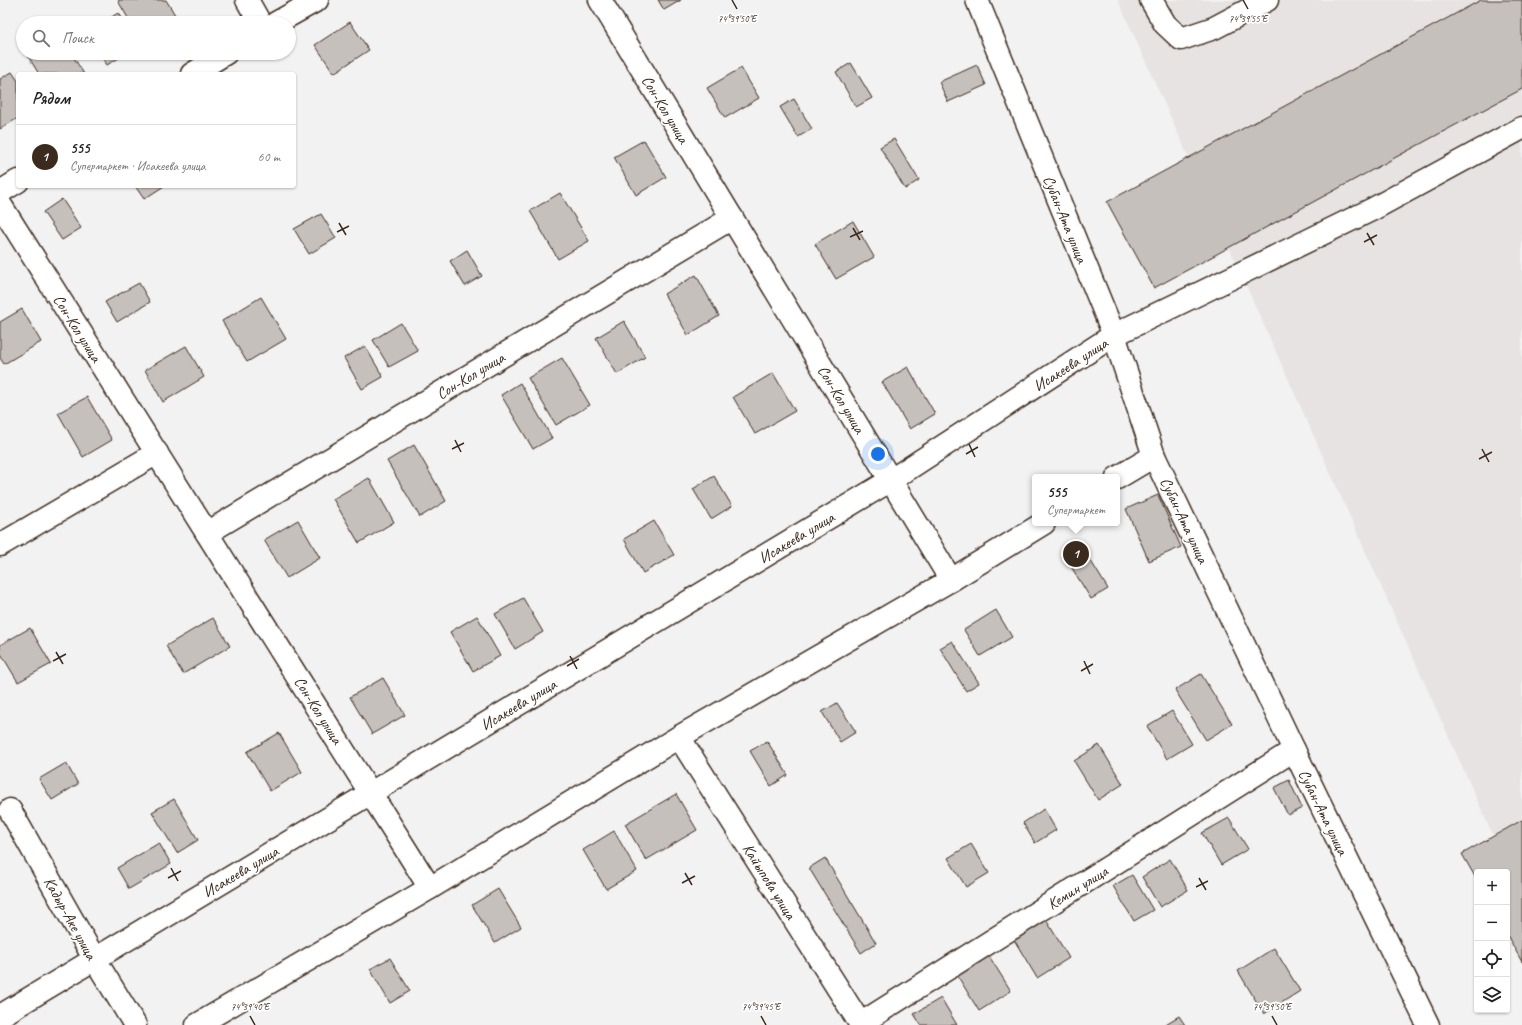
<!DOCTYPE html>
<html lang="ru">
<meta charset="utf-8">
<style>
:root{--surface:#fff;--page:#f2f2f2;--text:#222;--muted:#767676;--line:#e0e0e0;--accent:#3b2a1e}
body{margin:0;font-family:Caveat,sans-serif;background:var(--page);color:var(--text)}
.controls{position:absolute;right:12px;bottom:12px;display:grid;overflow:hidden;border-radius:4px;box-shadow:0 1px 3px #0004}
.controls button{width:36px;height:36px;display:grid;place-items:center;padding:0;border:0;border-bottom:1px solid var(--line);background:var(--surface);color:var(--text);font:20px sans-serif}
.you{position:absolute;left:878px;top:454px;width:14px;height:14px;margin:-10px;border:3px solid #fff;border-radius:50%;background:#1a73e8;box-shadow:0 0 0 6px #1a73e833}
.badge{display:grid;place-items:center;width:26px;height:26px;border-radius:50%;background:var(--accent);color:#fff;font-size:13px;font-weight:700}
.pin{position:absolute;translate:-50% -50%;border:2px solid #fff;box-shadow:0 1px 4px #0006}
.popup{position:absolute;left:1032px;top:474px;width:88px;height:52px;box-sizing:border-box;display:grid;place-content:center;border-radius:4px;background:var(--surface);filter:drop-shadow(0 1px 3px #0005);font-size:13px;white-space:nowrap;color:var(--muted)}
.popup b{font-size:15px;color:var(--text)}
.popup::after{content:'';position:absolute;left:50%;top:100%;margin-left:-8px;border:8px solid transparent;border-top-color:var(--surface)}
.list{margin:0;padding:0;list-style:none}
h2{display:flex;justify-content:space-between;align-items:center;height:52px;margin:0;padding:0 16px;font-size:17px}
h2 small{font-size:13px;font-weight:400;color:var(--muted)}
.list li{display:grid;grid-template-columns:26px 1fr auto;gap:12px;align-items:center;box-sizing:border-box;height:64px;padding:0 16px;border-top:1px solid var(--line)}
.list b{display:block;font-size:15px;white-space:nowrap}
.list p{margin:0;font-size:13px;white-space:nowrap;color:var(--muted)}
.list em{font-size:13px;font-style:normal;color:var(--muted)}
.icon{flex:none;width:22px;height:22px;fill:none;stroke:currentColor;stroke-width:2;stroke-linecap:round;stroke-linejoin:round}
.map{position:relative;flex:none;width:1522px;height:1025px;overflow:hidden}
.search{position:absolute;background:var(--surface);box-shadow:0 1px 3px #0004;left:16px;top:16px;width:280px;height:44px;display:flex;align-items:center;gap:10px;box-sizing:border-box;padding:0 14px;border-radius:22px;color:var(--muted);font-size:15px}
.panel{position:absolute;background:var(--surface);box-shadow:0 1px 3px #0004;left:16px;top:72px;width:280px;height:116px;border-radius:4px}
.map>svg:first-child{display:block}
.built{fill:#e6e3e2}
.building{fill:#c6c0bd;stroke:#3b2a1e}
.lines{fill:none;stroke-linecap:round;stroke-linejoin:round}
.minor-casing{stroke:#3b2a1e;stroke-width:25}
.minor{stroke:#fff;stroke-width:22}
.ticks{fill:none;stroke:#3b2a1e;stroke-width:1.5}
.labels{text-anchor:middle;stroke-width:3.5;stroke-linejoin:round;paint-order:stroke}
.street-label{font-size:16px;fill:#3b2a1e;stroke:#fff}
.ticks-label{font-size:10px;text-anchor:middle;fill:#3b2a1e;stroke:#fff;stroke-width:3.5;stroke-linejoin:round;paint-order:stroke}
</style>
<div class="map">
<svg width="1522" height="1025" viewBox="0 0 1522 1025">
<rect width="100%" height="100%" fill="#f3f2f2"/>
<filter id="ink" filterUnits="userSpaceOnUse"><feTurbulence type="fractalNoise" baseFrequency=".025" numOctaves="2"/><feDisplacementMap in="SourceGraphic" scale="8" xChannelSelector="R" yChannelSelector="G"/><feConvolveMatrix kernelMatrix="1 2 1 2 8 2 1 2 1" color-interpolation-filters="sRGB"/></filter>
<g filter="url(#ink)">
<path class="built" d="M1118 0H1522V900Z"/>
<g class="building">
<path d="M120 0H166L180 23H131L118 1Z"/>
<path d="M658 0H681L664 10Z"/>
<path d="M1481 0H1522V89L1154 288 1107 202Z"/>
<path d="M118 13 124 23H102Z"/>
<path d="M350 22 369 50 334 73 315 45Z"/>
<path d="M26 53H71L84 74H39Z"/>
<path d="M100 53H127L107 65Z"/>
<path d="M851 63 872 98 856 107 836 72Z"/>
<path d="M977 65 986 85 948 102 939 82Z"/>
<path d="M741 68 759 98 725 118 707 88Z"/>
<path d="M12 72 18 81V118L0 129V79Z"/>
<path d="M794 99 812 129 798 137 780 107Z"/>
<path d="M894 139 919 180 905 189 880 147Z"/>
<path d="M644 140 666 177 636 195 614 157Z"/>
<path d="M135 186H164L144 199Z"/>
<path d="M560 193 589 241 558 259 530 211Z"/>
<path d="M62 199 81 228 62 240 43 212Z"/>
<path d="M321 214 336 238 309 254 294 229Z"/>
<path d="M853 221 874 257 836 279 815 244Z"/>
<path d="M467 250 482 276 465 286 450 261Z"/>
<path d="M696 275 719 316 688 335 664 294Z"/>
<path d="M139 283 150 302 117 322 105 302Z"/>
<path d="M261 297 286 339 247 362 222 321Z"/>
<path d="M22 309 41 342 4 364 0 358V322Z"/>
<path d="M624 321 645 357 617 374 596 338Z"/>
<path d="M401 323 418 351 389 367 373 340Z"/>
<path d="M186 346 204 377 163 402 145 370Z"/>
<path d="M365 346 383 377 362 389 344 358Z"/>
<path d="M562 358 590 405 556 425 528 378Z"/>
<path d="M908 367 935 414 910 429 882 382Z"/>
<path d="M773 373 795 411 755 434 733 397Z"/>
<path d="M520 383 552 438 533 449 501 395Z"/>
<path d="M87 397 112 440 83 457 58 413Z"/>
<path d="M414 445 446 501 420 517 387 461Z"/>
<path d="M714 476 732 506 711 519 693 489Z"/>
<path d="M369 478 394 522 359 543 333 499Z"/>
<path d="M1158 495 1181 547 1149 561 1126 509Z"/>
<path d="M298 520 320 558 287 578 264 540Z"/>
<path d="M654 521 674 555 643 573 624 539Z"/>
<path d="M1081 545 1108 589 1091 599 1064 555Z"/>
<path d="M523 598 543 632 515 649 495 614Z"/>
<path d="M996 610 1012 637 980 656 964 630Z"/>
<path d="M477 616 500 656 473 671 450 632Z"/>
<path d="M213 618 230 646 183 674 166 646Z"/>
<path d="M30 628 51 664 18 682 0 652V645Z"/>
<path d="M952 641 979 683 966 691 940 648Z"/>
<path d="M1201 674 1232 724 1206 740 1175 690Z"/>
<path d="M383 678 405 715 372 734 350 697Z"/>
<path d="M837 703 856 732 840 742 822 712Z"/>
<path d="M1172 711 1192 744 1167 759 1147 726Z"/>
<path d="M279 733 302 772 270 791 247 752Z"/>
<path d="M767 741 788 775 771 786 750 751Z"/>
<path d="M1099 745 1123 784 1098 800 1074 761Z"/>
<path d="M66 763 78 784 52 800 39 779Z"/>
<path d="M1289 780 1302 808 1288 815 1274 788Z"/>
<path d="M676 794 697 830 646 860 625 824Z"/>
<path d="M174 799 198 840 177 853 152 812Z"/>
<path d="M1044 809 1056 830 1035 843 1023 823Z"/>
<path d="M1229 818 1248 849 1221 865 1202 833Z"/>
<path d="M1522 820V962L1507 935V872H1477V880L1462 854Z"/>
<path d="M614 831 637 871 606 889 583 850Z"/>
<path d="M159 843 171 864 129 889 117 868Z"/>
<path d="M971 844 989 873 966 887 948 858Z"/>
<path d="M825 858 876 943 861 953 809 868Z"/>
<path d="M1170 859 1188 890 1160 907 1142 877Z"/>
<path d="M1132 875 1153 910 1134 921 1113 886Z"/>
<path d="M498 889 521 927 495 943 472 905Z"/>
<path d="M1045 918 1069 958 1037 978 1013 938Z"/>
<path d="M1274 948 1300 991 1264 1014 1238 971Z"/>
<path d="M989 956 1011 991 979 1011 957 975Z"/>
<path d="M390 958 410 991 390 1003 370 969Z"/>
<path d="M941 998 957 1025H921L914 1014Z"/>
<path d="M1179 1016 1185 1025H1164Z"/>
</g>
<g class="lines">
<g class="minor-casing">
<g id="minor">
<path d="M247 0 260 23"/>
<path d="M600 0 951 580"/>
<path d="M977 0 1114 335 1154 456 1294 750 1428 1025"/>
<path d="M1151 0 1165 24 1181 39 1214 28 1267 0"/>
<path d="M276 23 317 0"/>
<path d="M192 74 226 53"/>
<path d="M0 192 18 181"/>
<path d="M0 204 430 888"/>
<path d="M1117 478 1154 456"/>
<path d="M207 533 732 218"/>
<path d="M0 545 157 453"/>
<path d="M679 737 861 1025"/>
<path d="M10 810 94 958 135 1025"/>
<path d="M0 1016 891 480 1114 335 1373 209 1522 128"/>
<path d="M860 1024 1294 750"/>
<path d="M197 1025 430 888 679 737 951 580 1044 523"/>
</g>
</g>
<use href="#minor" class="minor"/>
</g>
</g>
<path class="ticks" d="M732 0 737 9M1243 0 1248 9M339 223 346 235M853 228 860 240M337 232 349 226M1367 233 1374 245M850 237 863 231M1364 242 1377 235M455 440 461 452M969 444 975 457M452 449 464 443M1482 449 1489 462M966 454 978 447M1479 459 1492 452M56 652 63 664M570 656 577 669M53 661 66 654M1084 661 1090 674M567 666 579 659M1081 671 1093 664M171 868 178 881M685 873 692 885M168 878 181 871M1199 878 1206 890M682 883 695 876M1196 887 1208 881M250 1016 255 1025M761 1016 766 1025M1272 1016 1277 1025"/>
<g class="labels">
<g class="street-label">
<text transform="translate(666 109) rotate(59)" y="6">Сон-Кол улица</text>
<text transform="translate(1066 219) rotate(68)" y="6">Субан-Ата улица</text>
<text transform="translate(78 328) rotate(58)" y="6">Сон-Кол улица</text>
<text transform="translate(1070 364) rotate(-33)" y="6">Исакеева улица</text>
<text transform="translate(470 375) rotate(-31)" y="6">Сон-Кол улица</text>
<text transform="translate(842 399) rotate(59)" y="6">Сон-Кол улица</text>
<text transform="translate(1185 520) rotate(65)" y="6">Субан-Ата улица</text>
<text transform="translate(796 537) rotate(-31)" y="6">Исакеева улица</text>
<text transform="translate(518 704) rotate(-31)" y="6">Исакеева улица</text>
<text transform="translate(319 710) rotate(58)" y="6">Сон-Кол улица</text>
<text transform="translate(1324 812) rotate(64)" y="6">Субан-Ата улица</text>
<text transform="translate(240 871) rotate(-31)" y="6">Исакеева улица</text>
<text transform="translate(770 881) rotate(58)" y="6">Кайыпова улица</text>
<text transform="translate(1077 887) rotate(-32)" y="6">Кемин улица</text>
<text transform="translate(71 918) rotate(61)" y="6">Кадыр-Аке улица</text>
</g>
</g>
<g class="ticks-label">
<text x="737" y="22">74°39'50"E</text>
<text x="1248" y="22">74°39'55"E</text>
<text x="250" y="1010">74°39'40"E</text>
<text x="761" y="1010">74°39'45"E</text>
<text x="1272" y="1010">74°39'50"E</text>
</g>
</svg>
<div class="controls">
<button>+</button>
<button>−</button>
<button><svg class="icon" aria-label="locate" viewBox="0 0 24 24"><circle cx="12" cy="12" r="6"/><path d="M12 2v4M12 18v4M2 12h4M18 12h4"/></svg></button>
<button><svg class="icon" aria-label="layers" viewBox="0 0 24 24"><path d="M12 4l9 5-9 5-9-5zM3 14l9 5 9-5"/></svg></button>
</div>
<div class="you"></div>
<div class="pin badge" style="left:1076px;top:554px">1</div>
<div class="popup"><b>555</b>Супермаркет</div>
<div class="search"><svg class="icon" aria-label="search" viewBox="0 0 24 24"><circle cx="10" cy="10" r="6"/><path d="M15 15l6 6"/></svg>Поиск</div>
<section class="panel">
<h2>Рядом<small></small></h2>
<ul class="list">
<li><span class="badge">1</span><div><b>555</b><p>Супермаркет · Исакеева улица</p></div><em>60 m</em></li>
</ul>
</section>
</div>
